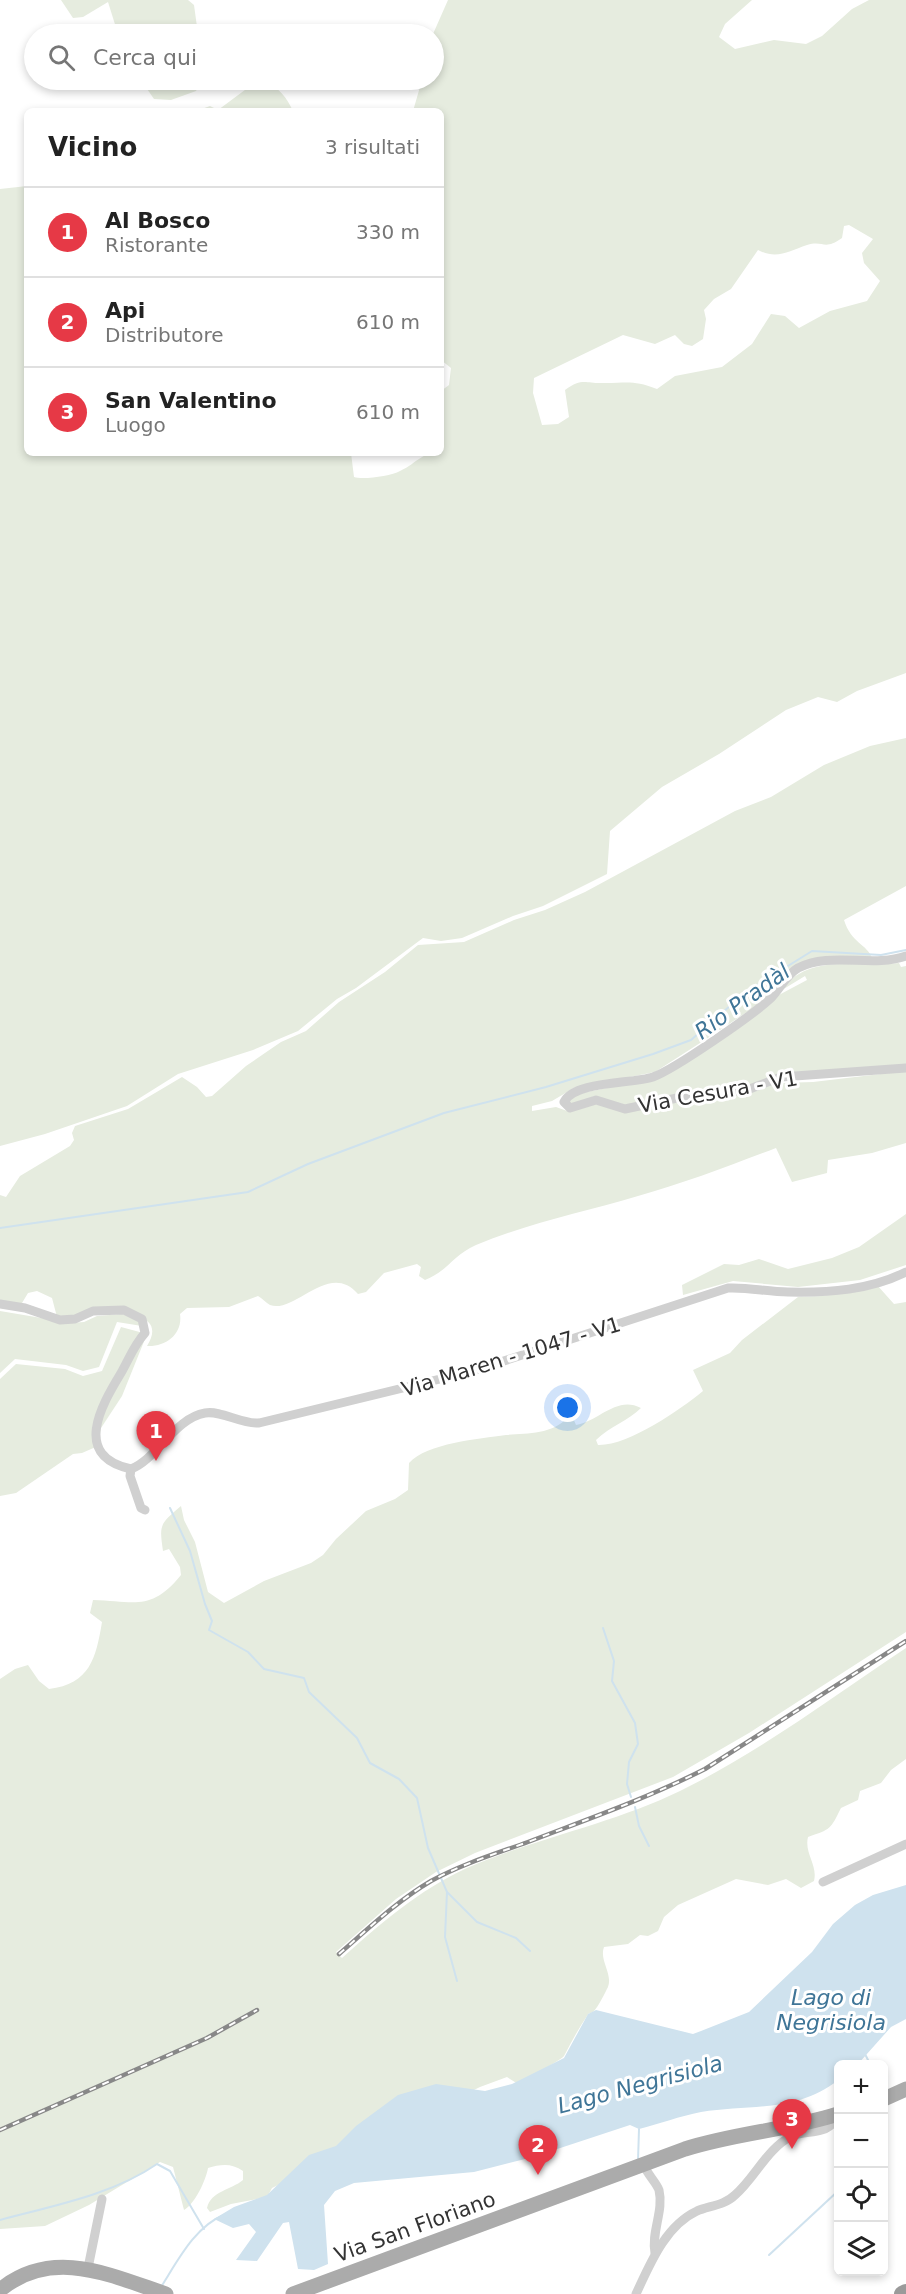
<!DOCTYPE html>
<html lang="it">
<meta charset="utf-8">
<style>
:root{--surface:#fff;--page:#f2f2f2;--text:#222;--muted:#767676;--line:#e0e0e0;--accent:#e63946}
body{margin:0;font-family:"DejaVu Sans",sans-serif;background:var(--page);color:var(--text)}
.controls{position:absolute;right:18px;bottom:18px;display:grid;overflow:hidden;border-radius:9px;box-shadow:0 3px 9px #0003}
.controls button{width:54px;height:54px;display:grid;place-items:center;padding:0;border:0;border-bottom:2px solid var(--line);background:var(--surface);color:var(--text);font:30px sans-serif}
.you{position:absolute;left:568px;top:1408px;width:21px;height:21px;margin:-15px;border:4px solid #fff;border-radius:50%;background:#1a73e8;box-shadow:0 0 0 9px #1a73e833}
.badge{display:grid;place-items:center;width:39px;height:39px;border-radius:50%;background:var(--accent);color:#fff;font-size:20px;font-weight:700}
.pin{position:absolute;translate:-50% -50px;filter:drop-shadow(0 2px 3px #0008)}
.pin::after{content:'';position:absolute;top:32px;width:21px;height:18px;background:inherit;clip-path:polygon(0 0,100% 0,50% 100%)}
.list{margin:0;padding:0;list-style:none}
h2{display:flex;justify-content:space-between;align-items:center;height:78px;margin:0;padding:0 24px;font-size:26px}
h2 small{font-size:20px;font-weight:400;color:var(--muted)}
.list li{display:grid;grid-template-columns:39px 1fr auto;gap:18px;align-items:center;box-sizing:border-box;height:90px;padding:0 24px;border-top:2px solid var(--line)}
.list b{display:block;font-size:22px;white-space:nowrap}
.list p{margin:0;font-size:20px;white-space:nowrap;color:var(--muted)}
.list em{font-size:20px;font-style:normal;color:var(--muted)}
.icon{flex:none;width:33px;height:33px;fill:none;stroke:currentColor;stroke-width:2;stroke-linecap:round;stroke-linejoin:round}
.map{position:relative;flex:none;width:906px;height:2294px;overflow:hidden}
.search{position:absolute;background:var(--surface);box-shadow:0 3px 9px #0003;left:24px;top:24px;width:420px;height:66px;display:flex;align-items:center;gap:15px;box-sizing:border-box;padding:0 21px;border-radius:33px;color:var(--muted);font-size:22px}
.panel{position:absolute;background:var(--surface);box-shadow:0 3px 9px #0003;left:24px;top:108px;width:420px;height:348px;border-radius:9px}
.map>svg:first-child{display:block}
.green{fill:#e6ecdf;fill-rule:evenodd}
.water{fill:#cfe2ee}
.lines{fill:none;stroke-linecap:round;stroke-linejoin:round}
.stream{stroke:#cfe2ee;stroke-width:2}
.minor{stroke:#d0d0d0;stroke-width:9}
.primary{stroke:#ababab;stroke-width:15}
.motorway{stroke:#9a9a9a;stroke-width:16}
.rail-casing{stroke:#888;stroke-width:4.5}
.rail{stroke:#fff;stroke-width:2;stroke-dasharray:7;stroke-linecap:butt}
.labels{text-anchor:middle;stroke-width:6;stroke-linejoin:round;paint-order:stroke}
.street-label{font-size:21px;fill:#333;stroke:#fff}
.water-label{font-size:22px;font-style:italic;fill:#3f7597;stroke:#fff}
</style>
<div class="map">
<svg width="906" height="2294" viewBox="0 0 906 2294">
<rect width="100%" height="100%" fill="#fff"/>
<g class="green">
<path d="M61 0H188L194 5 198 34H118L108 2 83 17 73 18Z"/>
<path d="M448 0H752L725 24 719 37 735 49 774 40 806 44 822 36 852 9 869 0H906V673L857 691 837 702 818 697 786 710 719 754 662 787 610 831 607 874 543 906 513 916 462 938 441 941 423 938 356 988 337 999 298 1031 253 1050 178 1074 127 1106 45 1134 0 1146V189L27 186V453H351L354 477C363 480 391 476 400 471 419 462 419 453 441 453V391L449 385 451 368 441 360V111H413L422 80H434L433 34ZM849 225 873 239 862 253 864 263 880 281 867 301 830 311 799 328 785 316 771 314 752 344 722 367 675 376 657 389C634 380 628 383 605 383 585 384 583 377 565 390L569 417 558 424 542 425 533 393 534 378 623 335 655 344 675 335 684 344 692 346 703 339 706 319 704 310 714 299 731 289 758 250C777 260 789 251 807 245 824 240 824 251 842 238L844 226Z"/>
<path d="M141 80H202L196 91 171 100 154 99Z"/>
<path d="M266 83C279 87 287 98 293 111H196L210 106 218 110 253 84Z"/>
<path d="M906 738V886L844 920C851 943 867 944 872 958L809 961 759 1004 720 1030 717 1029 714 1034 655 1072 574 1088 552 1101 532 1106V1111L556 1107 570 1112 595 1104 630 1112 662 1104 781 1083 813 1082 906 1071V1143L872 1153 828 1160 827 1173 792 1182 776 1148C731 1165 685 1183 638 1196 584 1212 529 1223 476 1245 453 1255 448 1271 425 1280L419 1276 421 1267 417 1264 384 1273 366 1292 358 1294C329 1260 295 1314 270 1305 266 1303 262 1298 258 1296L229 1307 187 1308 180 1314C183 1334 166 1347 147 1346 176 1299 76 1316 57 1317L52 1298 37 1291 28 1293 22 1303 0 1306V1195L6 1197 20 1176 70 1146 74 1140 72 1133 75 1126 128 1109 182 1077 197 1087 206 1097 212 1096 246 1066 281 1042 306 1031 339 1002 385 972 418 945 464 942 514 920 545 910 585 892 735 811 771 797 824 765 870 746Z"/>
<path d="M899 963 901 967 906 966V1065L781 1073 752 1085 625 1105 595 1096 570 1105 568 1100 577 1094 657 1078 777 996 807 980 805 976 782 990C808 952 859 968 899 963Z"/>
<path d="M906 1214V1265L860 1280 798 1287 733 1281 683 1295 682 1285 724 1264 739 1265 759 1259 788 1269 832 1258 859 1247Z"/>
<path d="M877 1285 894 1304 906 1302V1632L749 1733 673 1777 475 1853 436 1872 396 1899 336 1952 342 1958C381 1923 419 1890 467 1868 536 1838 612 1824 680 1791 760 1752 832 1697 906 1648V1759L891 1770 881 1783 860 1791 858 1800 841 1808C830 1830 831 1829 808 1837 804 1853 818 1865 814 1881L801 1888 786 1879 768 1885 736 1879 678 1905 664 1917 658 1931 648 1936 640 1935 628 1944 604 1947C599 1960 613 1974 608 1987 605 1993 598 2007 594 2011 589 2015 590 2011 587 2016 578 2029 571 2043 564 2056 561 2060 525 2080 518 2084L507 2077 480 2087 272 2188 267 2197 231 2204 210 2212 207 2208C211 2191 231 2190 243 2180V2171C232 2163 221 2164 208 2168 206 2180 195 2204 184 2210L173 2167 160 2162 89 2205 45 2226 0 2229V1679L15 1669 28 1665 39 1681 49 1689C90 1684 96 1658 102 1622L90 1613 93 1600C135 1601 151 1612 181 1575L180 1567 169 1549 163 1551C159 1524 160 1524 181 1506L184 1520 195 1542 208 1592 224 1603 264 1581 311 1563 323 1555 336 1539 366 1511 395 1499 408 1490 409 1463C427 1443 479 1439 506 1435 527 1433 552 1435 568 1417L573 1418 576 1425C599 1421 617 1395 641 1408 628 1421 610 1426 596 1440L598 1445C628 1446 680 1410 703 1391L693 1370 730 1353 742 1340 798 1297 822 1296Z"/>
<path d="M0 1311 71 1323 84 1322 97 1316 122 1314 135 1317 142 1326 117 1322 99 1367 83 1371 66 1365 15 1359 0 1373Z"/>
<path d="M121 1327 147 1334 122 1396 101 1428 98 1446 82 1453 73 1454 16 1493 0 1496V1379L16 1364 65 1369 83 1376 102 1371Z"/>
</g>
<path class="water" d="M906 1885V2019L891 2027 858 2064H838V2080C797 2113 749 2104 701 2112 680 2116 659 2124 639 2129L630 2125 533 2157 474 2172 354 2183 335 2191 324 2205 328 2264 314 2270 298 2269 289 2222 283 2223 257 2261 236 2260 256 2232 249 2224 233 2228 214 2219 234 2207 267 2195 309 2155 336 2146 356 2126 398 2095 436 2084 485 2091 512 2084 564 2058 588 2014 596 2010 693 2034 701 2031 749 2012 812 1952 833 1924 855 1905 873 1895Z"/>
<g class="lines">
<g class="stream">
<path d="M0 1228 248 1192 308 1164 444 1113 546 1087 653 1054 691 1040 746 992 812 951 881 955 906 950"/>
<path d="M170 1508 190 1551 205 1604 212 1621 209 1630 248 1652 264 1669 304 1678 309 1692 357 1738 370 1763 399 1779 417 1798 428 1848 447 1892 445 1937 457 1981"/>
<path d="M603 1628 614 1661 612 1681 635 1723 638 1744 629 1762 627 1784 631 1797"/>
<path d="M635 1807 639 1826 649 1846"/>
<path d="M447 1892 477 1922 516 1938 530 1951"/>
<path d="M865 2054 870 2064"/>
<path d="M884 2112 887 2105"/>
<path d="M638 2161 639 2129"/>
<path d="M0 2220C52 2206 112 2195 157 2164L170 2171 204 2229"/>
<path d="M769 2255 838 2191"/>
<path d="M161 2287C177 2262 195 2226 224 2215"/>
</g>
<g class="minor">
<path d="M906 956C872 968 830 951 798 968 786 975 780 989 771 998 753 1015 675 1069 653 1077 632 1084 574 1081 564 1102L570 1108 596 1100 625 1109 677 1098 747 1090 781 1077 906 1068"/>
<path d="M0 1304 25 1308 60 1320 75 1319 93 1311 124 1310 142 1319 145 1333C134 1345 129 1359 121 1373 101 1406 72 1456 131 1469"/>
<path d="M131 1469C157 1459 175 1418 205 1413 221 1410 241 1424 259 1423L473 1371 728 1288C749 1287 768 1292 788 1292 829 1293 870 1290 906 1272"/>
<path d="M131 1469 130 1476 141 1508 145 1510"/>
<path d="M823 1882 906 1844"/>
<path d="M644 2165C647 2174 656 2182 659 2190 664 2211 651 2232 655 2253"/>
<path d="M88 2268 102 2199"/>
<path d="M636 2294C650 2264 665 2226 697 2211 709 2206 725 2205 735 2195 755 2178 767 2148 792 2136 807 2130 823 2135 834 2122V2115"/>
</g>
<g class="primary">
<path d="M884 2099 906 2089"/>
<path d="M0 2290C52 2247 110 2275 166 2294"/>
<path d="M293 2294 685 2149C735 2133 788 2130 838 2114"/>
</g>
<path class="motorway" d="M902 2294 906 2292"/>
<g class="rail-casing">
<g id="rail">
<path d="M339 1954C368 1929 397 1901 431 1881 462 1864 495 1854 528 1842 588 1819 648 1798 705 1769L906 1641"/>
<path d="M0 2130 207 2038 257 2010"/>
</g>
</g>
<use href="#rail" class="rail"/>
</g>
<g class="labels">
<g class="street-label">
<text transform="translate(718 1092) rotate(-10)" y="7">Via Cesura - V1</text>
<text transform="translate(511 1357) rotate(-17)" y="7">Via Maren - 1047 - V1</text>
<text transform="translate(415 2227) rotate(-20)" y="7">Via San Floriano</text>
</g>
<g class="water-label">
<text transform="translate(742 1001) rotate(-36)" y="8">Rio Pradàl</text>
<text x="831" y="2005">Lago di<tspan x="831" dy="25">Negrisiola</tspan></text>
<text transform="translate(640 2084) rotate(-15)" y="8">Lago Negrisiola</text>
</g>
</g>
</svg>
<div class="controls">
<button>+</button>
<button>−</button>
<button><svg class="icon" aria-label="locate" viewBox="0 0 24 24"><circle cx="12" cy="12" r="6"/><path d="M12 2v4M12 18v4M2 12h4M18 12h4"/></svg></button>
<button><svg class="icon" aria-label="layers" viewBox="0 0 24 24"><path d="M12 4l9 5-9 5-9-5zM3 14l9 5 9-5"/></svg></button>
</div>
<div class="you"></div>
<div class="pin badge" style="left:156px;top:1461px">1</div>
<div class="pin badge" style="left:538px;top:2175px">2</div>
<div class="pin badge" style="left:792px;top:2149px">3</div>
<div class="search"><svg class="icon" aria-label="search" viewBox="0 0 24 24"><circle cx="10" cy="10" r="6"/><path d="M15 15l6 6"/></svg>Cerca qui</div>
<section class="panel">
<h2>Vicino<small>3 risultati</small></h2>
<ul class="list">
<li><span class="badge">1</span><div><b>Al Bosco</b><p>Ristorante</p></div><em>330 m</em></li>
<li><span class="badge">2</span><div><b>Api</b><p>Distributore</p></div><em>610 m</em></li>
<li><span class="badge">3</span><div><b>San Valentino</b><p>Luogo</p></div><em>610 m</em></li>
</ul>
</section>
</div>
